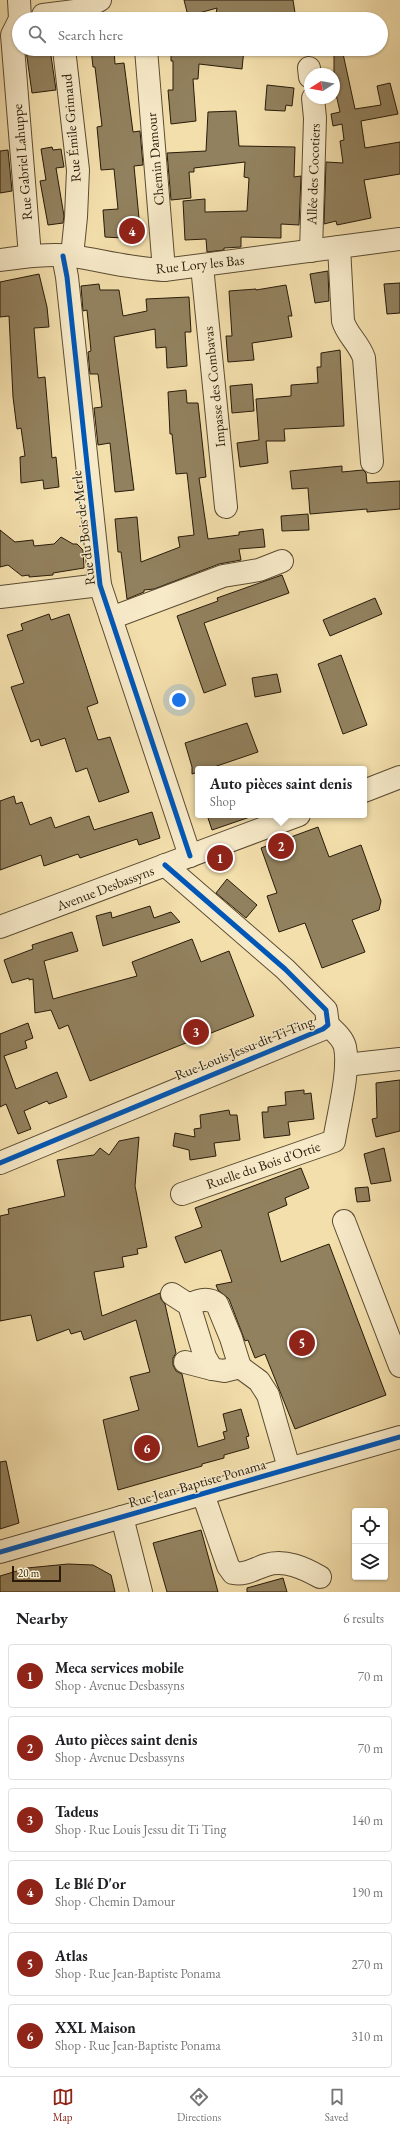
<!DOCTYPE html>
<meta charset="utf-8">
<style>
:root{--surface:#fff;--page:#f6f6f6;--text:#202124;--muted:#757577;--line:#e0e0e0;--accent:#8f2418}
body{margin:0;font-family:"EB Garamond",serif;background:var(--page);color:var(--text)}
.controls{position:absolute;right:12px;bottom:12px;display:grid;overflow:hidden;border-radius:4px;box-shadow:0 1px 3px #0004}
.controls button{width:36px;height:36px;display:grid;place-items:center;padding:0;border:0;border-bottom:1px solid var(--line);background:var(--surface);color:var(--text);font:20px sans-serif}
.compass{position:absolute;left:304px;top:68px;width:36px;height:36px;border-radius:50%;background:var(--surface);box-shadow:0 1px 3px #0004;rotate:259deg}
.scale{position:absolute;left:12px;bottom:10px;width:49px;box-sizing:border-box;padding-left:4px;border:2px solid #281b09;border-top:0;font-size:11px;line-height:14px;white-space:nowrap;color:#281b09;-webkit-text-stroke:3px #f7eac9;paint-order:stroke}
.you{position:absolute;left:179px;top:700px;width:14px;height:14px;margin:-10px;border:3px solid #fff;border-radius:50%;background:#1a73e8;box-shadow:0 0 0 6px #1a73e833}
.badge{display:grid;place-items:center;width:26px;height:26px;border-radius:50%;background:var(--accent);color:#fff;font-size:13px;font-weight:700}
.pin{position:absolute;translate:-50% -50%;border:2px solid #fff;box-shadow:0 1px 4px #0006}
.popup{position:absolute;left:195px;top:766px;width:172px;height:52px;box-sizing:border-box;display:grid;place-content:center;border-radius:4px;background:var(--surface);filter:drop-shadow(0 1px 3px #0005);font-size:13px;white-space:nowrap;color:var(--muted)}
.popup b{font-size:15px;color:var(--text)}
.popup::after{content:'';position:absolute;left:50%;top:100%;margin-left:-8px;border:8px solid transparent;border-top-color:var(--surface)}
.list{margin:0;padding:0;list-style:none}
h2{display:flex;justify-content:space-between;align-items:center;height:52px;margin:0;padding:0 16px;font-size:17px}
h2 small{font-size:13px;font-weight:400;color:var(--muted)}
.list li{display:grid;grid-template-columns:26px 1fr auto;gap:12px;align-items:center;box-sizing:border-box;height:64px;margin:0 8px 8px;padding:0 8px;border:1px solid var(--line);border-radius:4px}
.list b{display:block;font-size:15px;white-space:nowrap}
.list p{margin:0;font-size:13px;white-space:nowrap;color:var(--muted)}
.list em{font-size:13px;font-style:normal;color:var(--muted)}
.icon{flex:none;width:22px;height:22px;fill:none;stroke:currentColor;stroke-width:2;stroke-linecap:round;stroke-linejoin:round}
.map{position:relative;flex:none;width:400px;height:1592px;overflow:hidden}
.search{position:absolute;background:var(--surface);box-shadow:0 1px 3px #0004;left:12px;right:12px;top:12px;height:44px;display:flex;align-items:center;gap:10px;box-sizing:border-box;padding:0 14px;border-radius:22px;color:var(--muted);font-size:15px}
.sheet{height:484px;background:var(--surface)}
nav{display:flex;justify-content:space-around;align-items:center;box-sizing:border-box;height:56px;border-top:1px solid var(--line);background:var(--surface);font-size:11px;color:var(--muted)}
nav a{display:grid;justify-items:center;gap:2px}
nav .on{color:var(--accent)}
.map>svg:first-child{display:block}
.building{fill:#92815e;stroke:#281b09}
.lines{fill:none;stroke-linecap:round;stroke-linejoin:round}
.minor-casing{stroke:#5b4c32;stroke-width:24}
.minor{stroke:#f7eac9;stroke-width:22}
.cycleway-casing{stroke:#f7eac9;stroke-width:8}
.cycleway{stroke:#0057b8;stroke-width:5}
.labels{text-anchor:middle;stroke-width:3;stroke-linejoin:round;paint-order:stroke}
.street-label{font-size:14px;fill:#281b09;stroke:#f7eac9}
</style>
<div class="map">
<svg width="400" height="1592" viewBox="0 0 400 1592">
<rect width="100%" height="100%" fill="#f3dfac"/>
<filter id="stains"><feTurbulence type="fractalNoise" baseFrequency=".005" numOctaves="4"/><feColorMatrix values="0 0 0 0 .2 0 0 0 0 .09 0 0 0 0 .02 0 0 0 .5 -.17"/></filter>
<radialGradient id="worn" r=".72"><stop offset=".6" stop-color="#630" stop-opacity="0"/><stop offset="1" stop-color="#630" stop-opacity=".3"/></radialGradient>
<g class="building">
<path d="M184 0H293L296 19H215L217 8 188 16Z"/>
<path d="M50 49 56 90 32 93 26 50Z"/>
<path d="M91 49H114L115 64 124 63 133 132 140 131 143 165 134 166 141 239 105 237 103 210 118 209 114 169 101 170 97 127 102 126 95 67H93Z"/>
<path d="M171 49H244L242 69 199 64 198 79H193L196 121 171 124 168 90H173V61H171Z"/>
<path d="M334 49H342L355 109 381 105 377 86 390 83 398 114 361 121 365 148 400 142V174L364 180 371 218 337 225 336 221 324 224 326 162 343 163 340 141 344 140 342 124 333 126 331 114 340 112 334 85Z"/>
<path d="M267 85 294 88 292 106 286 105 285 111 265 110Z"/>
<path d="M236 111 239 146 295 147 294 177 301 176 299 225 281 224V238L241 237V247L224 248V250L207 252 206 239 185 240 183 201 205 199V212L247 211 249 178 244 177 245 162 194 168V172H189L191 198 171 200 167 153 206 151 208 112Z"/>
<path d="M52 147 53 150 61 149 64 167 56 168 64 216 63 223 48 225 40 181 46 180 41 149Z"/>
<path d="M8 150 12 191 0 193V151Z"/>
<path d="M328 271 329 301 315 303 310 274Z"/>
<path d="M39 274 47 307 49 327 34 328 38 378 45 377 52 458 56 457 59 487 44 489 43 480 21 483 20 457 25 456 21 428 17 429 13 397 9 316 0 317V282Z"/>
<path d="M400 283V313L387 314 384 284Z"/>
<path d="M99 284 100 290H119L123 316 147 311 146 299 189 297 191 332H185L187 366 167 368 166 347 156 348 155 329 114 337 134 490 115 492 110 443 98 445 94 408 102 407 98 374H90L88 352 91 351 87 310 83 311 81 286Z"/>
<path d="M286 285 292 316H288L292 337 252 343 254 360 228 362 226 336H232L229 291 256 289V290Z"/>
<path d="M340 350 344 426 284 429 285 441H266L268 463 240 467 237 443 259 440 256 399 291 396V385L318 383 317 367H321V353Z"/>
<path d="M252 384 254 411 232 413 230 386Z"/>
<path d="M186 390 187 403H198L206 477 199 478 208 539 239 535V532L263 529 265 547 239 549 241 560 219 564 154 589 144 590V592L127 599 121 552H118L115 519 137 517 141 562 180 547 178 537 194 535 187 473 176 474 172 434H170L168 392Z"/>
<path d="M342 466V472L363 470 366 473 367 483 400 481V509L367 512V509L310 514 308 488 292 489 290 471Z"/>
<path d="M308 514 309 530 282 531 281 516Z"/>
<path d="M0 530 15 542 33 540 34 546 54 544 61 537 73 544H77L83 550 84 568 53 573V575L29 577V575L22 576 8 565 0 567Z"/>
<path d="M282 575 289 593 204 623 226 685 204 693 177 616 218 601 217 598Z"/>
<path d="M375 598 382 614 330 636 323 620Z"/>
<path d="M49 614 51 620 69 614 98 703 87 707 98 740 110 737 129 792 99 802 87 768 76 772 65 738 41 746 39 739 31 742 11 687 24 683 7 635 23 630 21 624Z"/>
<path d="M341 655 367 725 343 734 318 664Z"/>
<path d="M277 674 281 692 255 697 252 678Z"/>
<path d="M247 723 258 752 208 769H198V772L192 774V767L185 743Z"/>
<path d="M14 796 16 804 22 802 30 825 51 817 55 828 89 816 94 830 152 812 160 838 139 845 137 839 80 858 78 854 44 866 41 855 0 870V801Z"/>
<path d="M207 815H250V817L212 830Z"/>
<path d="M318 827 329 857 361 845 381 901 379 910 352 920 365 952 322 968 305 923 279 932 267 896 277 893 261 848Z"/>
<path d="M227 879 257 905 246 918 216 893Z"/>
<path d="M150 906 154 918 171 912 180 922 103 946 96 916 111 912 112 918Z"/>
<path d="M72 932 78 951 44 961 53 999 137 976 132 962 192 939 201 962 229 951 254 1016 90 1081 68 1025 59 1029 51 1010 35 1013 33 979 29 980V978L12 983 4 960 33 949 32 945Z"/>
<path d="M28 1023 33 1038 25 1041 27 1048 4 1056 16 1089 57 1072 67 1097 49 1104 47 1101 24 1111 31 1129 18 1134 6 1104 0 1107V1034Z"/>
<path d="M400 1080V1131L376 1137 372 1119 377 1118 376 1083Z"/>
<path d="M304 1090V1094L311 1093 314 1119 288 1122 290 1135 264 1138 262 1112H268V1107L286 1105 285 1092Z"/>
<path d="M229 1110 230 1115H237L240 1140 214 1143 216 1156 190 1160 189 1150 173 1146 175 1133 195 1137 194 1129 201 1128 200 1115Z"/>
<path d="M139 1137 135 1186 147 1247 137 1249 138 1254 122 1257 124 1267 94 1272 102 1316 160 1293 161 1299 165 1304 176 1353 173 1358V1365L176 1371 182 1374 198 1447 225 1439 223 1432 227 1431 223 1414 241 1409 249 1436 246 1437 249 1448 224 1455V1458L202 1464V1466L118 1490 103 1420 139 1410 130 1377 150 1372 136 1320 84 1340 81 1331 71 1334 69 1329 37 1341 31 1315 0 1321V1216L9 1214 8 1209 65 1196 57 1160 94 1155 100 1148 109 1155 119 1141Z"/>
<path d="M384 1148 391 1181 371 1184 364 1154Z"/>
<path d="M301 1168 309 1188 285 1198 287 1205 268 1213 281 1262 329 1244 386 1395 295 1429 265 1354 255 1358 248 1340 245 1341 229 1299 218 1290 216 1285 232 1282 221 1250 185 1263 175 1237 202 1227 195 1208Z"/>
<path d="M368 1187 370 1201 357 1202 355 1188Z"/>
<path d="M6 1461 19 1523 0 1529V1462Z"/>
<path d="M201 1530 218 1592H167L153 1543Z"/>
<path d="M68 1564 93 1565 111 1575 115 1592H0V1576L27 1568Z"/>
<path d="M283 1578 287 1592H247V1588Z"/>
</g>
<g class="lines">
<g class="minor-casing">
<g id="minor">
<path d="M19 0 20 19"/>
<path d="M43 15 82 10 100 0"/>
<path d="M19 21 12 35 30 256"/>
<path d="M64 49 78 170 76 217 72 256"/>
<path d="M146 49 164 270"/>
<path d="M309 68 310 77"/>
<path d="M339 247 343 321C347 335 359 343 364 358L372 462"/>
<path d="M311 251 315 118 313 98"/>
<path d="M63 256 67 277 100 585 190 856"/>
<path d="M0 260C22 257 51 253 73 256 104 261 133 269 164 270L400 239"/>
<path d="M202 266 226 507"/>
<path d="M0 597 100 585"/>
<path d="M111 618 223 576 259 570 282 561"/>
<path d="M364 791 400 777"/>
<path d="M0 927 299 815"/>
<path d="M346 1065 400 1059"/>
<path d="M0 1163 323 1029 328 1025 326 1010 285 969 165 865"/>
<path d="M182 1194 334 1141C338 1115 350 1071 345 1047 343 1038 334 1031 328 1025"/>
<path d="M344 1221 400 1366"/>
<path d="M172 1294 189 1305 205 1357 212 1369 224 1371 240 1367 259 1381 268 1395 289 1468"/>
<path d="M189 1305C198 1300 208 1297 217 1304L231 1338 240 1367"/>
<path d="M185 1362 212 1369"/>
<path d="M203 1494 228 1566 233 1573C246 1575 254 1569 266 1565 285 1559 304 1568 320 1577"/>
<path d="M122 1517 141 1592"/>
<path d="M0 1552 400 1437"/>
</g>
</g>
<use href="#minor" class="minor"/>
<g class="cycleway-casing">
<g id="cycleway">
<path d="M63 256 67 277 100 585 190 856"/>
<path d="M0 1163 323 1029 328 1025 326 1010 285 969 165 865"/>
<path d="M0 1552 400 1437"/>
</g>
</g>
<use href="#cycleway" class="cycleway"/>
</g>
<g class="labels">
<g class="street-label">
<text transform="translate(71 128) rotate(-95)" y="5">Rue Émile Grimaud</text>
<text transform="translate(155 159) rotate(-95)" y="5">Chemin Damour</text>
<text transform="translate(22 162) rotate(-95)" y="5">Rue Gabriel Lahuppe</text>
<text transform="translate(313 174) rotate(-88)" y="5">Allée des Cocotiers</text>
<text transform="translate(200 264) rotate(-6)" y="5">Rue Lory les Bas</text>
<text transform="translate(214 387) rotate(-96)" y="5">Impasse des Combavas</text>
<text transform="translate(83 528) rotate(-97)" y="5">Rue du Bois de Merle</text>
<text transform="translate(105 888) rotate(-21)" y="5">Avenue Desbassyns</text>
<text transform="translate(244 1048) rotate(-22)" y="5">Rue Louis Jessu dit Ti Ting</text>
<text transform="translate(263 1165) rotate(-19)" y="5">Ruelle du Bois d'Ortie</text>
<text transform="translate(197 1483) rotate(-16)" y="5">Rue Jean-Baptiste Ponama</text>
</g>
</g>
<rect width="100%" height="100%" filter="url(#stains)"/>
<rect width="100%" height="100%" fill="url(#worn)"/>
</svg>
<div class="controls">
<button><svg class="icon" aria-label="locate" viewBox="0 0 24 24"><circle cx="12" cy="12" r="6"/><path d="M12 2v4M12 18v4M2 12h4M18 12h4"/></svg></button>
<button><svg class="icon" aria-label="layers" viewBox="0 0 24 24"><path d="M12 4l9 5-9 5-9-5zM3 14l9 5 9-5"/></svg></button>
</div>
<svg class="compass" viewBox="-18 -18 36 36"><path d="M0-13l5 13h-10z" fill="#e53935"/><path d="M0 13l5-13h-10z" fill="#757577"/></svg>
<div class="scale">20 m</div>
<div class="you"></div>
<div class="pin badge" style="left:220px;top:858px">1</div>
<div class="pin badge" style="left:281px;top:846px">2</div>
<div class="popup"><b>Auto pièces saint denis</b>Shop</div>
<div class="pin badge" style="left:196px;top:1032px">3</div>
<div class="pin badge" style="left:132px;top:231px">4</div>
<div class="pin badge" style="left:302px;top:1343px">5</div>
<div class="pin badge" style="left:147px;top:1448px">6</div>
<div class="search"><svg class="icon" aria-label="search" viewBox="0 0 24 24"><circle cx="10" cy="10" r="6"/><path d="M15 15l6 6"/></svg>Search here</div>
</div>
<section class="sheet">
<h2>Nearby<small>6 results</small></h2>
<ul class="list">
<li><span class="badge">1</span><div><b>Meca services mobile</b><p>Shop · Avenue Desbassyns</p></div><em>70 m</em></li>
<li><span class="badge">2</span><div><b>Auto pièces saint denis</b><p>Shop · Avenue Desbassyns</p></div><em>70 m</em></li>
<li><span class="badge">3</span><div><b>Tadeus</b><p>Shop · Rue Louis Jessu dit Ti Ting</p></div><em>140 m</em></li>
<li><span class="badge">4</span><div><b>Le Blé D'or</b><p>Shop · Chemin Damour</p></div><em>190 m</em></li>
<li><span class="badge">5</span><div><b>Atlas</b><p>Shop · Rue Jean-Baptiste Ponama</p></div><em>270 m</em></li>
<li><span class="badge">6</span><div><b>XXL Maison</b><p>Shop · Rue Jean-Baptiste Ponama</p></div><em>310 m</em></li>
</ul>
</section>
<nav>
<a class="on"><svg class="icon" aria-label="map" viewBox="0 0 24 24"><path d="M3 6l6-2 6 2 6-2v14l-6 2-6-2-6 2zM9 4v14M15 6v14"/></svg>Map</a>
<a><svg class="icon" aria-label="directions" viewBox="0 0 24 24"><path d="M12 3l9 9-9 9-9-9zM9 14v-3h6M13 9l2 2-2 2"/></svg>Directions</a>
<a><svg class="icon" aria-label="saved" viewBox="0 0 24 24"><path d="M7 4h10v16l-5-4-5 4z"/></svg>Saved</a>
</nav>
